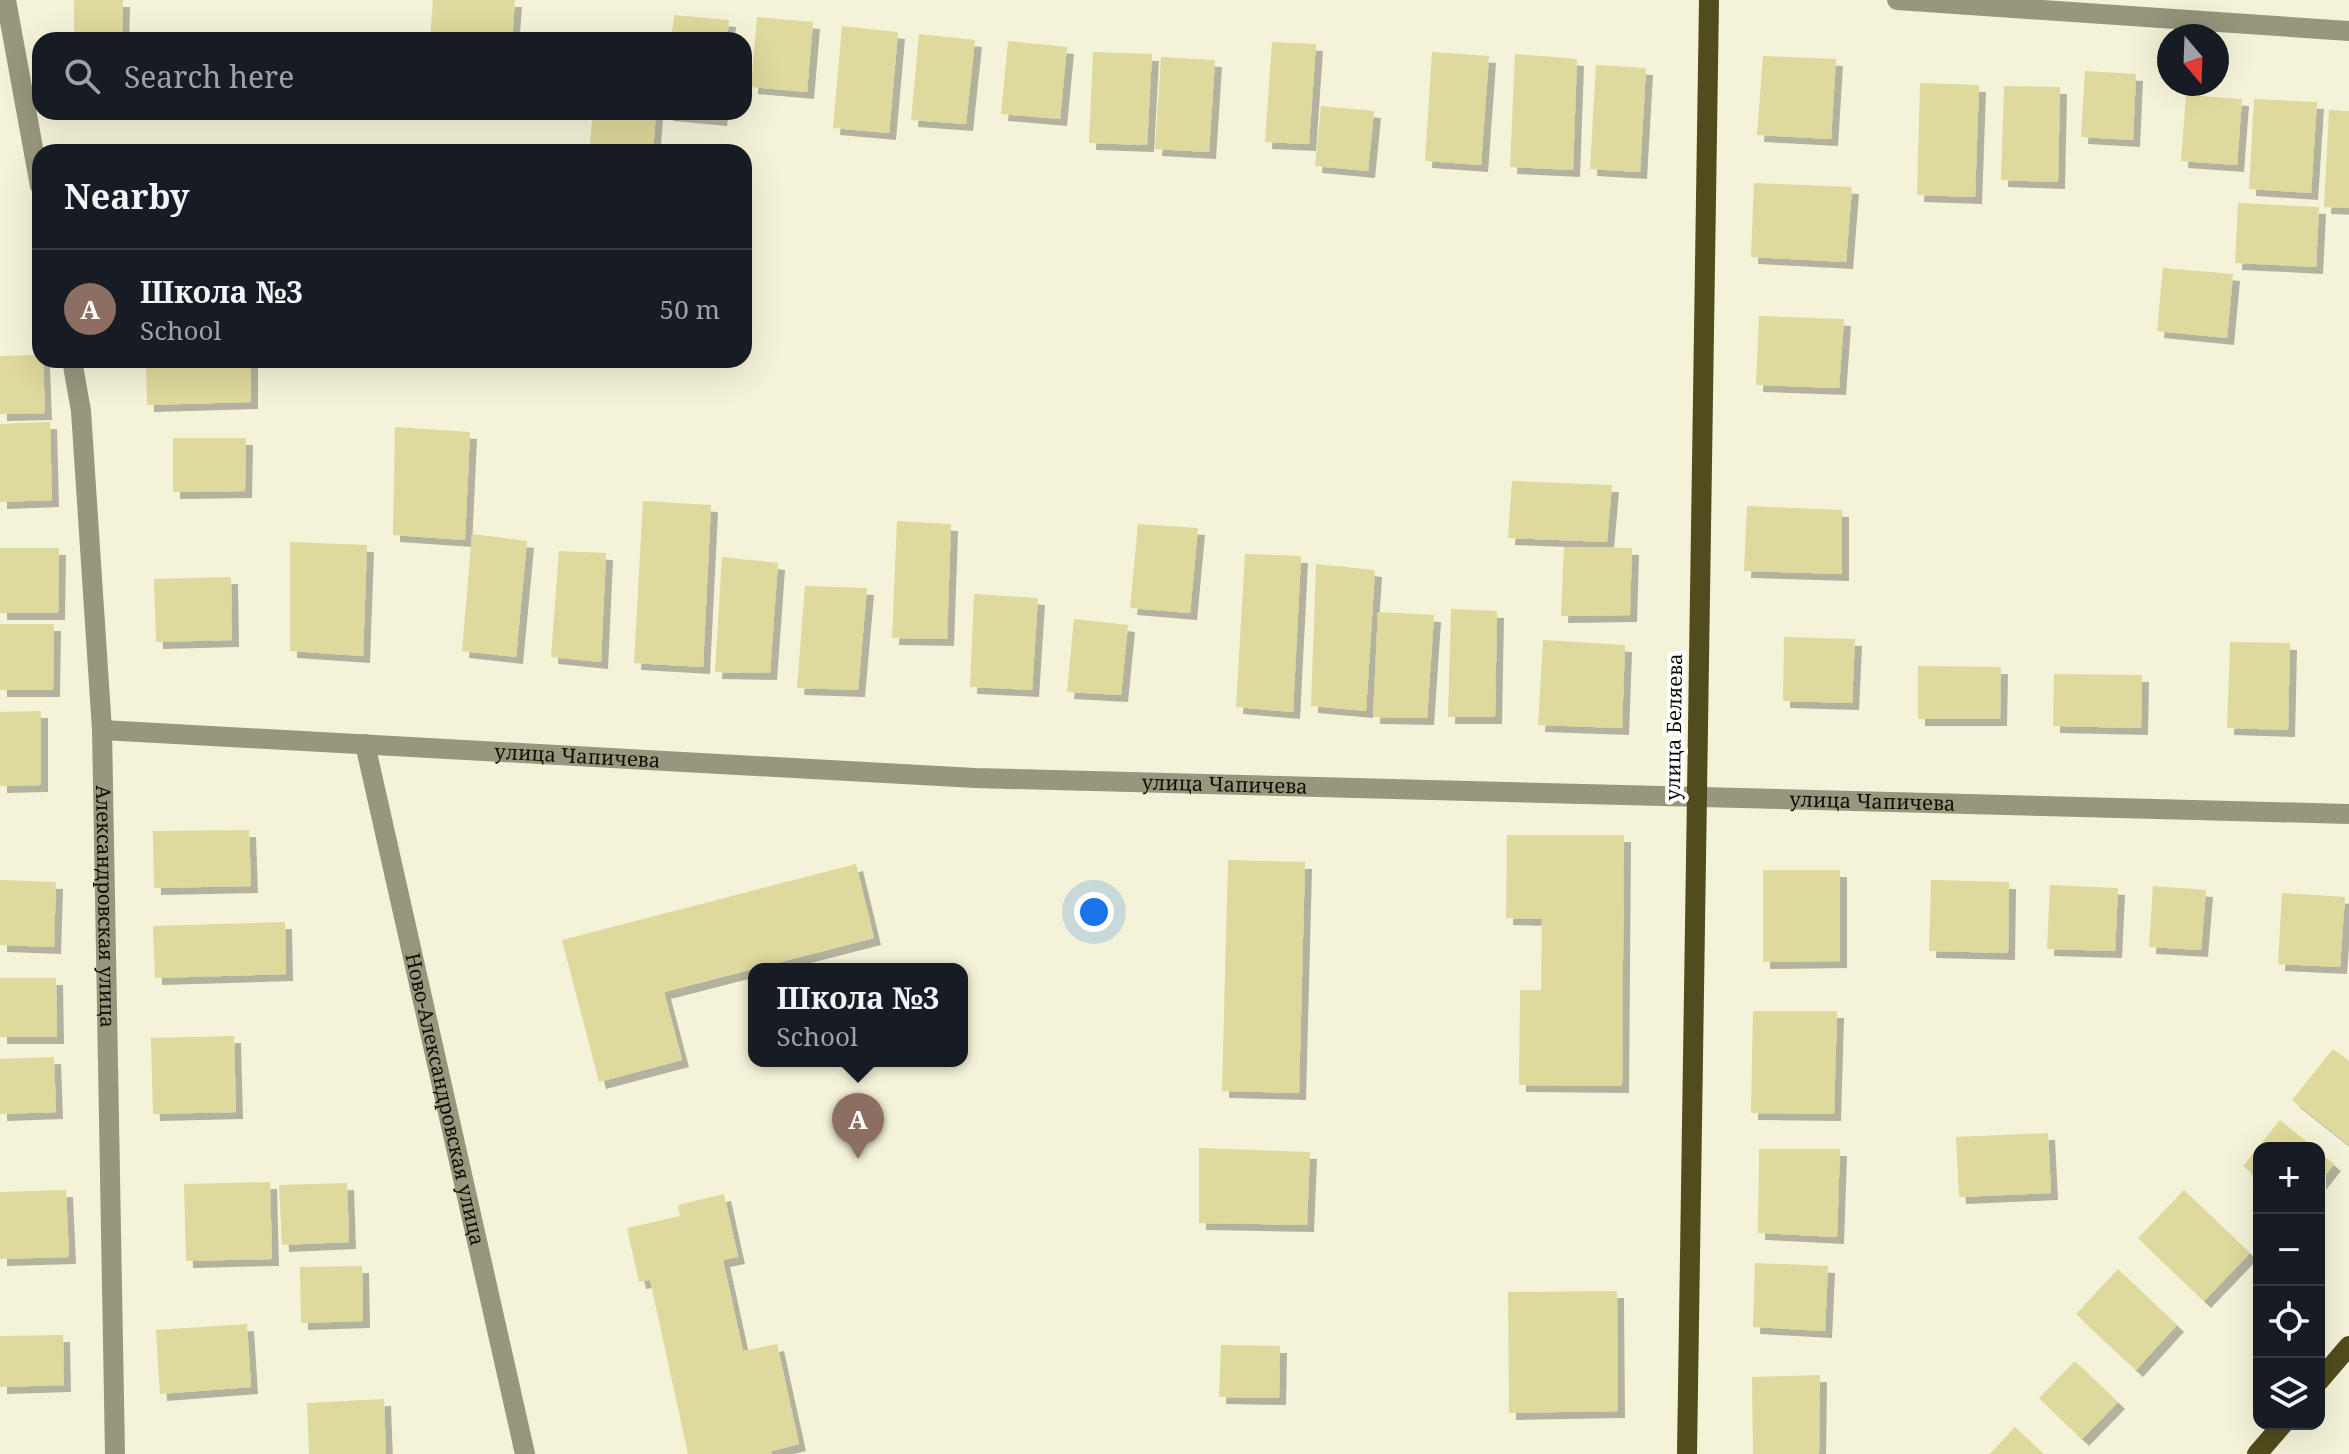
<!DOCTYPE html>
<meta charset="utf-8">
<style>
:root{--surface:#171b24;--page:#242831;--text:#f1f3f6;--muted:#9ea1a6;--line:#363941;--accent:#db2777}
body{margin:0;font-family:"Noto Serif",serif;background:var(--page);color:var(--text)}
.controls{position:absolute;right:24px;bottom:24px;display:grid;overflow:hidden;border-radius:16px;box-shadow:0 8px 32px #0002}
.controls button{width:72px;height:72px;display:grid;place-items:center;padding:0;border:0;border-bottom:2px solid var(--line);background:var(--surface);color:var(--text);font:40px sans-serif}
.compass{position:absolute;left:2157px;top:24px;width:72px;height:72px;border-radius:50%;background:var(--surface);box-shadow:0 8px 32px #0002;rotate:161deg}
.you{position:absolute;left:1094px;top:912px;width:28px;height:28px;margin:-20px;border:6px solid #fff;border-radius:50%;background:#1a73e8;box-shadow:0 0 0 12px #1a73e833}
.badge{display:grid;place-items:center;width:52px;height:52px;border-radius:50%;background:var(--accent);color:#fff;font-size:26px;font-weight:700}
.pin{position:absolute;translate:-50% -66px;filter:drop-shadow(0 2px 4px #0008)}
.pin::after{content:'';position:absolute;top:42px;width:28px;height:24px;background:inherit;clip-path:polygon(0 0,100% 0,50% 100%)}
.popup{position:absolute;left:748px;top:963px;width:220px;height:104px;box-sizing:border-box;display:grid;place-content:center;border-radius:16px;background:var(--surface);filter:drop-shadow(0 2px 6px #0005);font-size:26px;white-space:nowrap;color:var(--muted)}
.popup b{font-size:30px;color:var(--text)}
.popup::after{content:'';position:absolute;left:50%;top:100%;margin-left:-16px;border:16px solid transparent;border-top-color:var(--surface)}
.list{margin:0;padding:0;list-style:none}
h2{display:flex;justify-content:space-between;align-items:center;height:104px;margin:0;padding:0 32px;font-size:34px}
h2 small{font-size:26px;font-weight:400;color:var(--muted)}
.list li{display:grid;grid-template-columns:52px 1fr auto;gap:24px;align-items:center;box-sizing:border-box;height:120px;padding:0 32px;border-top:2px solid var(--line)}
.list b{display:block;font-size:30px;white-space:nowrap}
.list p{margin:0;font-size:26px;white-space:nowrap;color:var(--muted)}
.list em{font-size:26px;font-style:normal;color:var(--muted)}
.icon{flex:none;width:44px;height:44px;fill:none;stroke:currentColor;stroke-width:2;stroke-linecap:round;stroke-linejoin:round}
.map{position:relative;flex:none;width:2349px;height:1454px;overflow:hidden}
.search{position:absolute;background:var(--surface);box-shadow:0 8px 32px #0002;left:32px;top:32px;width:720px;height:88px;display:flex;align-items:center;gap:20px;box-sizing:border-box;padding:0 28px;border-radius:24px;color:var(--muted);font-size:30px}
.panel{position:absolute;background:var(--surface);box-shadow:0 8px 32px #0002;left:32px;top:144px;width:720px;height:224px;border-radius:24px}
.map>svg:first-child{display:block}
.building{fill:#ded99c;filter:url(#shadow)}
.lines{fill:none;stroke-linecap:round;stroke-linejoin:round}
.minor{stroke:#98977d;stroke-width:20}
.major{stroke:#514c1d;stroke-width:20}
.labels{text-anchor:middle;stroke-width:8;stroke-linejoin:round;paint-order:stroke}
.street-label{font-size:20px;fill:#100f06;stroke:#fff}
</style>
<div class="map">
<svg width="2349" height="1454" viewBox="0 0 2349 1454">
<defs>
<filter id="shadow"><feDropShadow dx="7" dy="7" stdDeviation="0" flood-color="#0004"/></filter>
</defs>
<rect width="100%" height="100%" fill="#f5f3d7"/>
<g class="building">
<path d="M74 0H123L122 40H74Z"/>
<path d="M433 0H515L512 40H430Z"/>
<path d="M674 15 729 20 727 40H671Z"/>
<path d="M757 17 813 22 807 92 751 87Z"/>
<path d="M842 26 898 32 889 133 833 128Z"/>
<path d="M919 34 975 40 966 124 911 120Z"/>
<path d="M1008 41 1067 47 1060 119 1001 114Z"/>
<path d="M1272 42 1316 44 1309 144 1265 142Z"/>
<path d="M1093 52 1152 54 1147 145 1089 143Z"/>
<path d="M1432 52 1489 56 1481 165 1425 161Z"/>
<path d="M1515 54 1577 59 1573 170 1510 167Z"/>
<path d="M1763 56 1836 59 1831 139 1757 135Z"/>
<path d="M1161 57 1215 60 1209 152 1155 149Z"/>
<path d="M1596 65 1646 68 1640 172 1590 169Z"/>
<path d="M2085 71 2136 74 2133 140 2081 137Z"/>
<path d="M1920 83 1979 85 1975 197 1917 195Z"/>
<path d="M2004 86 2060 87 2058 182 2001 180Z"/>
<path d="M2186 95 2242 99 2237 165 2181 161Z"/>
<path d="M2254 99 2317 102 2311 193 2249 189Z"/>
<path d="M1321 106 1374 111 1368 171 1315 166Z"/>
<path d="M2329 110 2349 111V208L2324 207Z"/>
<path d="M593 112H656L653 152H589Z"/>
<path d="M666 112H721L720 119 666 114Z"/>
<path d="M1754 183 1852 187 1846 262 1751 257Z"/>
<path d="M2238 203 2319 207 2316 267 2235 263Z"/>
<path d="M2163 268 2233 274 2227 338 2157 331Z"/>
<path d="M1759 316 1844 319 1839 388 1756 385Z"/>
<path d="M40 355V360H43L45 413 0 414V356Z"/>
<path d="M146 360H251V402L147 405Z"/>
<path d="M50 422 52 500 0 502V424Z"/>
<path d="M395 427 470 432 465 540 393 535Z"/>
<path d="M173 438H246L245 491 173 492Z"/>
<path d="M1512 481 1612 485 1607 542 1508 538Z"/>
<path d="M643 501 711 505 703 667 634 663Z"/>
<path d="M1747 506 1842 510V574L1744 571Z"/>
<path d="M897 521 951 524 947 639 892 638Z"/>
<path d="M1138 524 1198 528 1190 613 1130 608Z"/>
<path d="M472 534 527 541 516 657 462 651Z"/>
<path d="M290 542 367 545 363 656 290 651Z"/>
<path d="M1564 547 1632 548 1630 615 1561 616Z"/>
<path d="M0 548H59L58 613H0Z"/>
<path d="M559 551 606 553 601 662 551 657Z"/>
<path d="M1245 554 1301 556 1293 712 1236 707Z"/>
<path d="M722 557 778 563 770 673 715 672Z"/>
<path d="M1316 564 1375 570 1366 711 1311 706Z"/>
<path d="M231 577 232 640 156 642 154 579Z"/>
<path d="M805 586 867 588 858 690 797 688Z"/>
<path d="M974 594 1038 598 1032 690 970 687Z"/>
<path d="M1451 609 1497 611 1495 717H1448Z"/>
<path d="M1378 612 1434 615 1427 718 1373 717Z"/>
<path d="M1074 619 1128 625 1121 695 1067 692Z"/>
<path d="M0 624H54L53 690H0Z"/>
<path d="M1784 637 1855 639 1852 703 1783 701Z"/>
<path d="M1543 640 1625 645 1622 728 1538 725Z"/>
<path d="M2230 642 2290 643 2288 730 2227 728Z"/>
<path d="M1918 666 2001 667 2000 719H1918Z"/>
<path d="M2054 674 2142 675 2141 728 2053 726Z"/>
<path d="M41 711V785L0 786V712Z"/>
<path d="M249 830 251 886 154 888 153 831Z"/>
<path d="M1507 835H1624L1622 1086 1519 1085 1520 990H1541L1542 919 1506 918Z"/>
<path d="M1228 860 1305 862 1299 1093 1222 1091Z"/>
<path d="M856 864 874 938 664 992 682 1060 599 1082 562 940Z"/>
<path d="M1763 870H1840V961L1763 962Z"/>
<path d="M0 880 56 882 54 947 0 945Z"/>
<path d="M1931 880 2009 882 2008 953 1929 951Z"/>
<path d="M2050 885 2118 888 2115 951 2047 949Z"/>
<path d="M2153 886 2206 890 2201 950 2149 947Z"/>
<path d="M2282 893 2345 897 2340 967 2278 964Z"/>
<path d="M285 922 286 974 155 978 153 926Z"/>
<path d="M0 978H56L57 1037H0Z"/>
<path d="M1753 1011H1837L1834 1114 1751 1113Z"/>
<path d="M234 1036 236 1112 153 1114 151 1038Z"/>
<path d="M2333 1049 2349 1061V1145L2292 1100Z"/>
<path d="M54 1057 56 1112 0 1114V1059Z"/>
<path d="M2280 1120 2314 1148H2259V1179L2243 1166Z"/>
<path d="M2048 1133 2051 1193 1959 1197 1956 1137Z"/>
<path d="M1199 1148 1310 1152 1307 1225 1199 1223Z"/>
<path d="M1759 1149H1840L1837 1237 1758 1233Z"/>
<path d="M2319 1152 2334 1164 2319 1183Z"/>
<path d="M270 1182 272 1259 186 1261 184 1184Z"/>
<path d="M347 1183 349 1242 282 1245 279 1185Z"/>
<path d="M66 1190 69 1257 0 1259V1192Z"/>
<path d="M2184 1190 2250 1253 2204 1301 2138 1238Z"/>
<path d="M724 1194 738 1257 723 1260 743 1351 777 1344 799 1444 772 1451V1454H688L650 1280 639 1282 627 1228 680 1216 678 1205Z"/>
<path d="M1755 1263 1828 1266 1825 1331 1753 1327Z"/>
<path d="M362 1266 363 1321 301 1323 300 1267Z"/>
<path d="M2118 1269 2177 1325 2136 1370 2076 1314Z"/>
<path d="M1617 1291 1618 1411 1509 1413 1508 1292Z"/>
<path d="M247 1324 251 1387 160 1394 156 1330Z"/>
<path d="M63 1335 64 1385 0 1387V1336Z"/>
<path d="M1221 1345 1280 1346 1279 1398 1219 1397Z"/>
<path d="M2075 1361 2118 1402 2082 1439 2039 1398Z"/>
<path d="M1820 1375 1819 1454H1753L1752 1377Z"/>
<path d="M384 1399 386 1454H309L307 1403Z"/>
<path d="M2015 1427 2044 1454H1990Z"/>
</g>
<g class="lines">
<g class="minor">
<path d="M6 0 40 186"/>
<path d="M1897 0 2349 31"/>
<path id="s1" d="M72 360 81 411 102 730 115 1454"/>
<path id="s2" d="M102 730 975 778 2349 814"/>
<path id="s3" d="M365 744 525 1454"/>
</g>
<g class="major">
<path d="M2319 1381 2349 1346"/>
<path d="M1687 1454 1709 0"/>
<path d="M2257 1454 2283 1424"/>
</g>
</g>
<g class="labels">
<g class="street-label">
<text transform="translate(1674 727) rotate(-89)" y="7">улица Беляева</text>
<text dy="7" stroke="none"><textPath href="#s2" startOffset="476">улица Чапичева</textPath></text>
<text dy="7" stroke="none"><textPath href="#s2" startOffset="1124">улица Чапичева</textPath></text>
<text dy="7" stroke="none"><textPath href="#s2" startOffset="1772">улица Чапичева</textPath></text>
<text dy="7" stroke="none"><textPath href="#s1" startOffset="548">Александровская улица</textPath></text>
<text dy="7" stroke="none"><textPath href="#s3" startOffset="364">Ново-Александровская улица</textPath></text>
</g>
</g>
</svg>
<div class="controls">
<button>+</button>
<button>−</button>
<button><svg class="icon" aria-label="locate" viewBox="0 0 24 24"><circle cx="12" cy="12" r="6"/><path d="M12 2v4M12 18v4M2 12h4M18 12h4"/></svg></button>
<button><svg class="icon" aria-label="layers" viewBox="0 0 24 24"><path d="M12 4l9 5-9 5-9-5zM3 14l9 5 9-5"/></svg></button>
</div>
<svg class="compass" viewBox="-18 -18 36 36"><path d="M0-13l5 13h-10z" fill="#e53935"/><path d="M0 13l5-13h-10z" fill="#9ea1a6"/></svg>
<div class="you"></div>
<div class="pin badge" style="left:858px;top:1159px;background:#8d6e63">A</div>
<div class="popup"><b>Школа №3</b>School</div>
<div class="search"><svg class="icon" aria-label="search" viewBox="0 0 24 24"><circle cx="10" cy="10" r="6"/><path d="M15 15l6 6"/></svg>Search here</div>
<section class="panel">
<h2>Nearby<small></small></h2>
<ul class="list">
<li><span class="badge" style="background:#8d6e63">A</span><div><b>Школа №3</b><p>School</p></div><em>50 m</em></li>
</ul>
</section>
</div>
